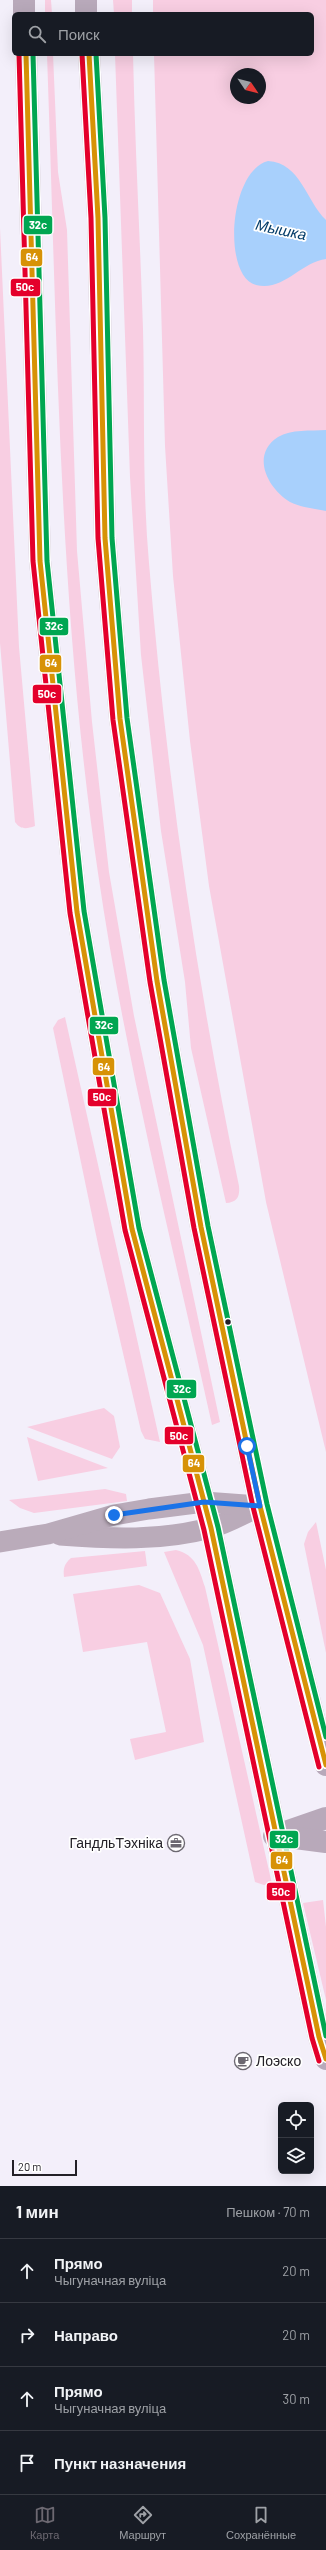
<!DOCTYPE html>
<html lang="ru">
<meta charset="utf-8">
<style>
:root{--surface:#171b24;--page:#242831;--text:#f1f3f6;--muted:#9ea1a6;--line:#363941;--accent:#6c6871}
body{margin:0;font-family:Barlow,sans-serif;background:var(--page);color:var(--text)}
.controls{position:absolute;right:12px;bottom:12px;display:grid;overflow:hidden;border-radius:6px;box-shadow:0 4px 16px #0002}
.controls button{width:36px;height:36px;display:grid;place-items:center;padding:0;border:0;border-bottom:1px solid var(--line);background:var(--surface);color:var(--text);font:20px sans-serif}
.compass{position:absolute;left:230px;top:68px;width:36px;height:36px;border-radius:50%;background:var(--surface);box-shadow:0 4px 16px #0002;rotate:125deg}
.scale{position:absolute;left:12px;bottom:10px;width:65px;box-sizing:border-box;padding-left:4px;border:2px solid #232027;border-top:0;font-size:11px;line-height:14px;white-space:nowrap;color:#232027;-webkit-text-stroke:3px #fff;paint-order:stroke}
.stop{position:absolute;width:12px;height:12px;margin:-9px;border:3px solid #1a73e8;border-radius:50%;background:#fff}
.stop.end{background:#1a73e8;border-color:#fff;box-shadow:0 1px 4px #0008}
.list{margin:0;padding:0;list-style:none}
h2{display:flex;justify-content:space-between;align-items:center;height:52px;margin:0;padding:0 16px;font-size:17px}
h2 small{font-size:13px;font-weight:400;color:var(--muted)}
.list li{display:grid;grid-template-columns:26px 1fr auto;gap:12px;align-items:center;box-sizing:border-box;height:64px;padding:0 16px;border-top:1px solid var(--line)}
.list b{display:block;font-size:15px;white-space:nowrap}
.list p{margin:0;font-size:13px;white-space:nowrap;color:var(--muted)}
.list em{font-size:13px;font-style:normal;color:var(--muted)}
.icon{flex:none;width:22px;height:22px;fill:none;stroke:currentColor;stroke-width:2;stroke-linecap:round;stroke-linejoin:round}
.map{position:relative;flex:none;width:326px;height:2186px;overflow:hidden}
.search{position:absolute;background:var(--surface);box-shadow:0 4px 16px #0002;left:12px;right:12px;top:12px;height:44px;display:flex;align-items:center;gap:10px;box-sizing:border-box;padding:0 14px;border-radius:6px;color:var(--muted);font-size:15px}
.sheet{height:308px;background:var(--surface)}
nav{display:flex;justify-content:space-around;align-items:center;box-sizing:border-box;height:56px;border-top:1px solid var(--line);background:var(--surface);font-size:11px;color:var(--muted)}
nav a{display:grid;justify-items:center;gap:2px}
nav .on{color:var(--accent)}
.map>svg:first-child{display:block}
.green{fill:#f8cee2;fill-rule:evenodd}
.water{fill:#a8d0fc}
.lines{fill:none;stroke-linecap:round;stroke-linejoin:round}
.minor{stroke:#baabba;stroke-width:21}
.secondary{stroke:#b8a9ba;stroke-width:22}
.bus-1-casing{stroke:#fff;stroke-width:8}
.bus-2-casing{stroke:#fff;stroke-width:8}
.bus-3-casing{stroke:#fff;stroke-width:8}
.bus-1{stroke:#d79206;stroke-width:5}
.bus-2{stroke:#e4002b;stroke-width:5}
.bus-3{stroke:#00a651;stroke-width:5}
.route{stroke:#1a73e8;stroke-width:5}
.bus-dot{fill:#232027;stroke:#fff;stroke-width:1.5}
.labels{text-anchor:middle;stroke-width:3.5;stroke-linejoin:round;paint-order:stroke}
.poi-label{font-size:14px;fill:#232027;stroke:#fff;text-anchor:end}
.water-label{font-size:15px;font-style:italic;fill:#033c69;stroke:#fff}
.line-badge{stroke:#fff;stroke-width:1.5}
.badge-label{font-size:11px;text-anchor:middle;font-weight:bold;fill:#fff}
</style>
<div class="map">
<svg width="326" height="2186" viewBox="0 0 326 2186">
<rect width="100%" height="100%" fill="#f3effa"/>
<g class="green">
<path d="M45 0H51L52 14H45Z"/>
<path d="M113 0H132V14H114Z"/>
<path d="M153 0H326V1452L266 1202 209 886 190 741 173 576 165 446 154 54H312V14H153ZM236 74H260V98H236Z"/>
<path d="M47 54H53L58 172 67 230 77 551 92 722 109 872 134 1016 220 1422 212 1425C172 1242 125 1059 98 873 58 602 57 327 47 54Z"/>
<path d="M115 54H133C135 146 140 237 143 329 145 407 142 485 149 563 166 772 196 981 239 1186 240 1197 237 1202 226 1203L191 1048 185 982 161 831 141 655 130 477Z"/>
<path d="M0 228 19 647 35 826C26 829 21 830 15 822L0 643Z"/>
<path d="M65 1017 160 1442 145 1439 141 1431 99 1249 53 1028 58 1020Z"/>
<path d="M104 1408 114 1416 120 1447 112 1459 27 1427Z"/>
<path d="M27 1437 108 1468 38 1481Z"/>
<path d="M105 1489 126 1494 127 1501 34 1513 20 1508 9 1500Z"/>
<path d="M316 1522 326 1570V1653L304 1544 308 1532Z"/>
<path d="M176 1550C196 1555 199 1569 205 1587L272 1884 264 1885 255 1882 203 1645 164 1552Z"/>
<path d="M145 1551 147 1566 64 1577C63 1569 64 1564 71 1558Z"/>
<path d="M139 1585 160 1593 190 1659 204 1742 135 1760 130 1739 166 1732 147 1642 83 1652 73 1594Z"/>
<path d="M323 1900 326 1927V2000L303 1903Z"/>
</g>
<g class="water">
<path d="M268 161C301 163 306 201 326 220V259C301 262 283 292 256 285 222 276 229 171 268 161Z"/>
<path d="M326 430V511C315 509 300 507 290 502 268 489 250 455 278 437 291 429 311 431 326 430Z"/>
</g>
<g class="lines">
<g class="minor">
<path d="M60 1535C111 1539 161 1541 210 1528 226 1524 243 1514 258 1507"/>
<path d="M0 1542 48 1534 114 1515 149 1509 204 1502 260 1506"/>
</g>
<g class="secondary">
<path d="M24 0V14"/>
<path d="M86 0V14"/>
<path d="M26 54 40 561 77 912 132 1229 211 1528 319 2037 326 2059"/>
<path d="M89 54 98 218 105 538 120 719 157 981 201 1227 260 1506 326 1765"/>
<path d="M274 1836 326 1818"/>
<path d="M280 1836 326 1842"/>
</g>
<g class="bus-1-casing">
<g id="bus-1">
<path d="M26 54 40 561 77 912 132 1229 211 1528 319 2037 326 2059"/>
<path d="M89 54 98 218 105 538 120 719 157 981 201 1227 260 1506 326 1765"/>
</g>
</g>
<g class="bus-2-casing">
<g id="bus-2">
<path d="M19 54 33 561 70 913 125 1230 204 1530 312 2038 319 2061"/>
<path d="M82 54 91 218 98 538 113 720 150 982 194 1228 253 1507 319 1767"/>
</g>
</g>
<g class="bus-3-casing">
<g id="bus-3">
<path d="M33 54 47 561 84 911 139 1228 218 1527 326 2036"/>
<path d="M96 54 105 218 112 538 127 718 164 980 208 1226 267 1504 326 1737"/>
</g>
</g>
<use href="#bus-1" class="bus-1"/>
<use href="#bus-2" class="bus-2"/>
<use href="#bus-3" class="bus-3"/>
</g>
<g class="lines">
<path class="route" d="M114 1515 204 1502 260 1506 247 1446"/>
</g>
<defs>
<g id="office-ring" transform="scale(0.9)"><circle r="9.5" fill="#fff" stroke="#6c6871" stroke-width="1.5"/><path d="M-6-3h4V-5.5h4V-3h4V5H-6ZM-1-4.5V-3h2v-1.5ZM-6 0V1H6V0Z" fill="#6c6871"/></g>
<g id="cafe-ring" transform="scale(0.9)"><circle r="9.5" fill="#fff" stroke="#6c6871" stroke-width="1.5"/><path d="M-5.5-4.5H6V0H3Q3 3.5 0 3.5H-2.5Q-5.5 3.5-5.5 0ZM3-3.2v2h1.7v-2ZM-6 4.5H4V6H-6Z" fill="#6c6871"/></g>
</defs>
<g fill-rule="evenodd">
<use href="#office-ring" x="176" y="1843"/>
<use href="#cafe-ring" x="243" y="2061"/>
</g>
<circle class="bus-dot" cx="228" cy="1322" r="3.5"/>
<g class="labels">
<g class="poi-label">
<text x="163" y="1848">ГандльТэхніка</text>
<text x="256" y="2066" text-anchor="start">Лоэско</text>
</g>
<g class="water-label">
<text transform="translate(281 230) rotate(12)" y="5">Мышка</text>
</g>
</g>
<g class="line-badge">
<rect x="23" y="215" width="30" height="20" rx="4" fill="#00a651"/>
<rect x="20" y="248" width="23" height="19" rx="4" fill="#d79206"/>
<rect x="10" y="278" width="31" height="19" rx="4" fill="#e4002b"/>
<rect x="39" y="617" width="30" height="19" rx="4" fill="#00a651"/>
<rect x="39" y="654" width="23" height="19" rx="4" fill="#d79206"/>
<rect x="32" y="684" width="30" height="20" rx="4" fill="#e4002b"/>
<rect x="89" y="1016" width="30" height="19" rx="4" fill="#00a651"/>
<rect x="92" y="1057" width="23" height="19" rx="4" fill="#d79206"/>
<rect x="87" y="1088" width="30" height="19" rx="4" fill="#e4002b"/>
<rect x="166" y="1379" width="31" height="20" rx="4" fill="#00a651"/>
<rect x="164" y="1426" width="30" height="19" rx="4" fill="#e4002b"/>
<rect x="182" y="1454" width="23" height="19" rx="4" fill="#d79206"/>
<rect x="269" y="1830" width="30" height="19" rx="4" fill="#00a651"/>
<rect x="270" y="1851" width="23" height="19" rx="4" fill="#d79206"/>
<rect x="266" y="1882" width="30" height="19" rx="4" fill="#e4002b"/>
</g>
<g class="badge-label">
<text x="38" y="229">32с</text>
<text x="32" y="261">64</text>
<text x="25" y="291">50с</text>
<text x="54" y="630">32с</text>
<text x="51" y="667">64</text>
<text x="47" y="698">50с</text>
<text x="104" y="1029">32с</text>
<text x="104" y="1071">64</text>
<text x="102" y="1101">50с</text>
<text x="182" y="1393">32с</text>
<text x="179" y="1440">50с</text>
<text x="194" y="1467">64</text>
<text x="284" y="1843">32с</text>
<text x="282" y="1864">64</text>
<text x="281" y="1896">50с</text>
</g>
</svg>
<div class="controls">
<button><svg class="icon" aria-label="locate" viewBox="0 0 24 24"><circle cx="12" cy="12" r="6"/><path d="M12 2v4M12 18v4M2 12h4M18 12h4"/></svg></button>
<button><svg class="icon" aria-label="layers" viewBox="0 0 24 24"><path d="M12 4l9 5-9 5-9-5zM3 14l9 5 9-5"/></svg></button>
</div>
<svg class="compass" viewBox="-18 -18 36 36"><path d="M0-13l5 13h-10z" fill="#e53935"/><path d="M0 13l5-13h-10z" fill="#9ea1a6"/></svg>
<div class="scale">20 m</div>
<div class="stop" style="left:247px;top:1446px"></div>
<div class="stop end" style="left:114px;top:1515px"></div>
<div class="search"><svg class="icon" aria-label="search" viewBox="0 0 24 24"><circle cx="10" cy="10" r="6"/><path d="M15 15l6 6"/></svg>Поиск</div>
</div>
<section class="sheet">
<h2>1 мин<small>Пешком · 70 m</small></h2>
<ul class="list">
<li><svg class="icon" aria-label="ahead" viewBox="0 0 24 24"><path d="M12 20V5M6 11l6-6 6 6"/></svg><div><b>Прямо</b><p>Чыгуначная вуліца</p></div><em>20 m</em></li>
<li><svg class="icon" aria-label="right" viewBox="0 0 24 24"><path d="M7 20v-9h11M14 6l5 5-5 5"/></svg><div><b>Направо</b></div><em>20 m</em></li>
<li><svg class="icon" aria-label="ahead" viewBox="0 0 24 24"><path d="M12 20V5M6 11l6-6 6 6"/></svg><div><b>Прямо</b><p>Чыгуначная вуліца</p></div><em>30 m</em></li>
<li><svg class="icon" aria-label="arrive" viewBox="0 0 24 24"><path d="M6 21V4h12l-3 4 3 4H6"/></svg><div><b>Пункт назначения</b></div></li>
</ul>
</section>
<nav>
<a class="on"><svg class="icon" aria-label="map" viewBox="0 0 24 24"><path d="M3 6l6-2 6 2 6-2v14l-6 2-6-2-6 2zM9 4v14M15 6v14"/></svg>Карта</a>
<a><svg class="icon" aria-label="directions" viewBox="0 0 24 24"><path d="M12 3l9 9-9 9-9-9zM9 14v-3h6M13 9l2 2-2 2"/></svg>Маршрут</a>
<a><svg class="icon" aria-label="saved" viewBox="0 0 24 24"><path d="M7 4h10v16l-5-4-5 4z"/></svg>Сохранённые</a>
</nav>
